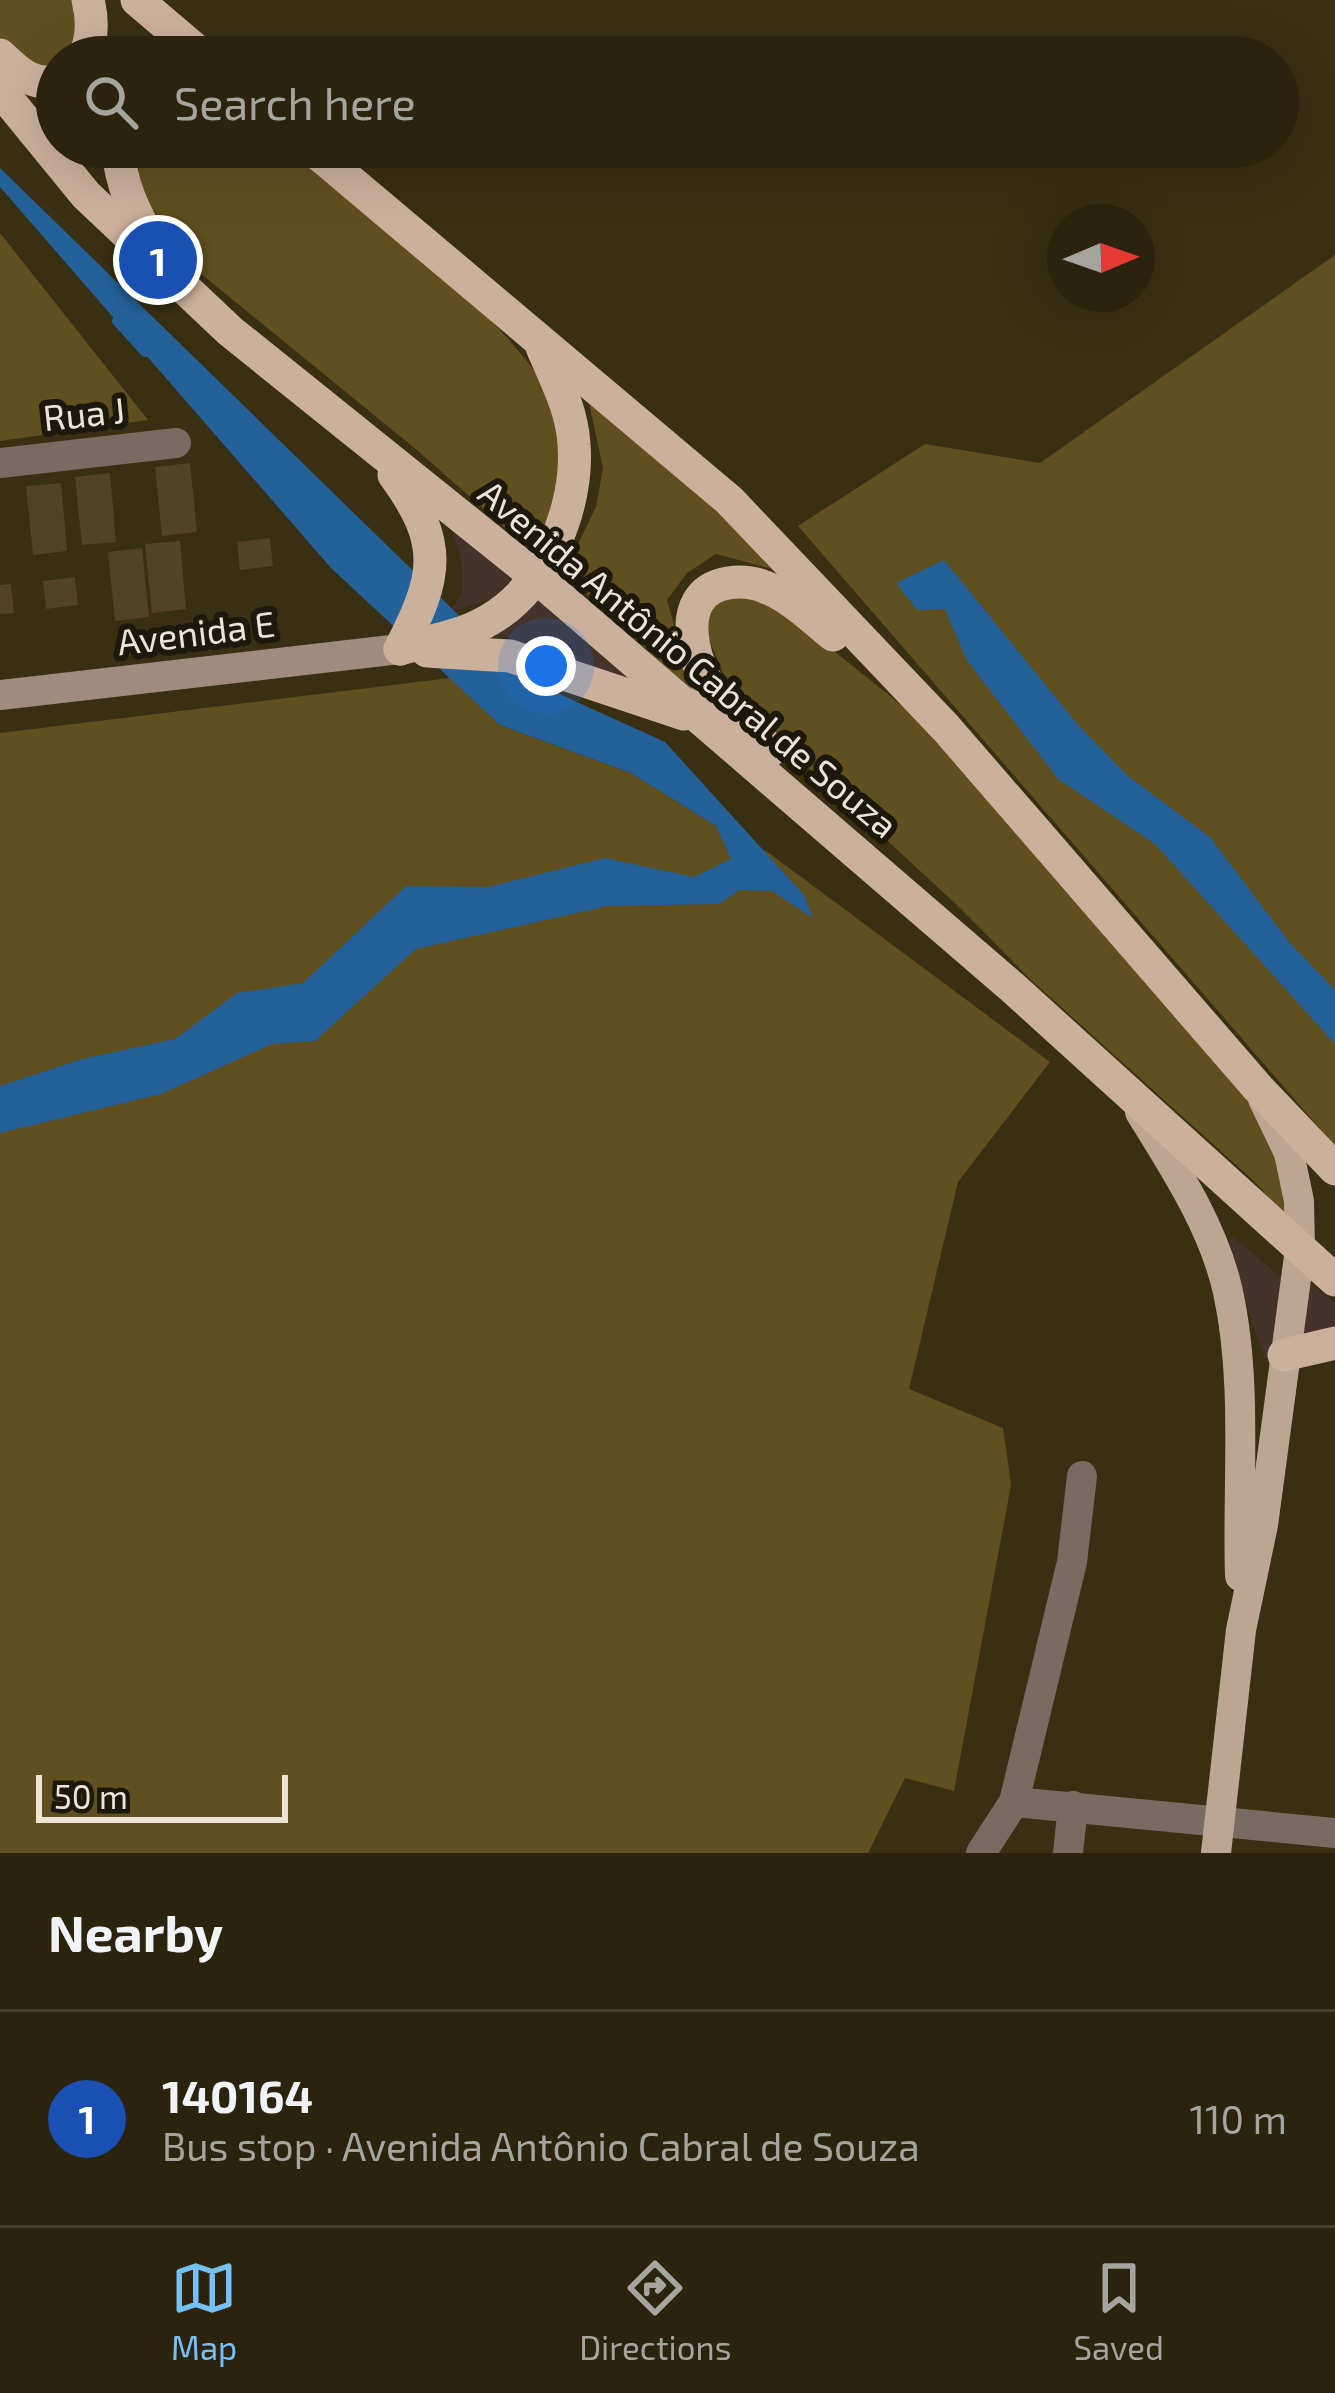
<!DOCTYPE html>
<meta charset="utf-8">
<style>
:root{--surface:#2b230e;--page:#332b17;--text:#f1f3f6;--muted:#a6a49e;--line:#47402e;--accent:#75c0f6}
body{margin:0;font-family:"Exo 2",sans-serif;background:var(--page);color:var(--text)}
.compass{position:absolute;left:1047px;top:204px;width:108px;height:108px;border-radius:50%;background:var(--surface);box-shadow:0 12px 48px #0002;rotate:88deg}
.scale{position:absolute;left:36px;bottom:30px;width:252px;box-sizing:border-box;padding-left:12px;border:6px solid #ece5d5;border-top:0;font-size:33px;line-height:42px;white-space:nowrap;color:#ece5d5;-webkit-text-stroke:9px #1c180c;paint-order:stroke}
.you{position:absolute;left:546px;top:666px;width:42px;height:42px;margin:-30px;border:9px solid #fff;border-radius:50%;background:#1a73e8;box-shadow:0 0 0 18px #1a73e833}
.badge{display:grid;place-items:center;width:78px;height:78px;border-radius:50%;background:var(--accent);color:#fff;font-size:39px;font-weight:700}
.pin{position:absolute;translate:-50% -50%;border:6px solid #fff;box-shadow:0 3px 12px #0006}
.list{margin:0;padding:0;list-style:none}
h2{display:flex;justify-content:space-between;align-items:center;height:156px;margin:0;padding:0 48px;font-size:51px}
h2 small{font-size:39px;font-weight:400;color:var(--muted)}
.list li{display:grid;grid-template-columns:78px 1fr auto;gap:36px;align-items:center;box-sizing:border-box;height:216px;padding:0 48px;border-top:3px solid var(--line)}
.list b{display:block;font-size:45px;white-space:nowrap}
.list p{margin:0;font-size:39px;white-space:nowrap;color:var(--muted)}
.list em{font-size:39px;font-style:normal;color:var(--muted)}
.icon{flex:none;width:66px;height:66px;fill:none;stroke:currentColor;stroke-width:2;stroke-linecap:round;stroke-linejoin:round}
.map{position:relative;flex:none;width:1335px;height:1853px;overflow:hidden}
.search{position:absolute;background:var(--surface);box-shadow:0 12px 48px #0002;left:36px;right:36px;top:36px;height:132px;display:flex;align-items:center;gap:30px;box-sizing:border-box;padding:0 42px;border-radius:66px;color:var(--muted);font-size:45px}
.sheet{height:372px;background:var(--surface)}
nav{display:flex;justify-content:space-around;align-items:center;box-sizing:border-box;height:168px;border-top:3px solid var(--line);background:var(--surface);font-size:33px;color:var(--muted)}
nav a{display:grid;justify-items:center;gap:6px}
nav .on{color:var(--accent)}
.map>svg:first-child{display:block}
.commercial{fill:#45332b}
.green{fill:#604f1f}
.water{fill:#246198}
.lines{fill:none;stroke-linecap:round;stroke-linejoin:round}
.stream{stroke:#246198;stroke-width:10}
.building{fill:#524228}
.minor{stroke:#776b62;stroke-width:30}
.secondary{stroke:#9f8c7e;stroke-width:30}
.primary{stroke:#bda593;stroke-width:30}
.trunk{stroke:#cbb09c;stroke-width:33}
.labels{text-anchor:middle;stroke-width:12;stroke-linejoin:round;paint-order:stroke}
.street-label{font-size:36px;fill:#ece5d5;stroke:#1c180c}
</style>
<div class="map">
<svg width="1335" height="1853" viewBox="0 0 1335 1853">
<rect width="100%" height="100%" fill="#392f13"/>
<g class="commercial">
<path d="M450 522 517 573 493 598 448 613 462 594V564Z"/>
<path d="M530 592 646 682 639 693 544 648 492 634Z"/>
<path d="M1233 1237 1288 1283 1274 1357 1265 1359 1226 1243Z"/>
<path d="M1304 1279 1335 1303V1334L1296 1336Z"/>
</g>
<g class="green">
<path d="M0 0H76L86 57H57V73L0 66Z"/>
<path d="M130 147C160 147 256 141 278 149 340 174 521 333 549 395 556 409 562 433 564 448 567 483 547 522 535 554L418 451 189 264 134 181Z"/>
<path d="M0 233 148 420 0 441Z"/>
<path d="M1335 255V1146L798 526 925 444 1040 463Z"/>
<path d="M589 403 748 535 776 570 716 554 687 573 667 600 681 650 710 708 564 573 596 507 603 468Z"/>
<path d="M750 590 829 647 920 720 1262 1117 1285 1182 1293 1225 1255 1182 1031 980 958 906 746 710 722 671 701 619 710 601Z"/>
<path d="M450 678 500 725 631 773 716 826 769 853 1050 1062 958 1182 909 1389 1003 1428 1011 1485 954 1791 905 1778 868 1853H0V733Z"/>
</g>
<g class="water">
<path d="M0 168 522 677 665 742 804 895 813 918 772 891 740 890 719 904 608 906 416 949 315 1041 272 1044 161 1094 0 1133V1086L82 1059 175 1039 237 993 303 983 406 886 488 887 605 858 694 877 731 859 716 826 631 773 500 725 331 568 0 187Z"/>
<path d="M944 560 1079 726 1128 776 1210 837 1290 943 1335 990V1044L1155 844 1058 779 966 659 945 609 917 610 896 583Z"/>
</g>
<g class="lines">
<path class="stream" d="M117 321 145 352"/>
</g>
<g class="building">
<path d="M190 463 197 532 162 536 155 467Z"/>
<path d="M110 473 116 542 82 545 75 477Z"/>
<path d="M61 483 67 551 33 555 26 486Z"/>
<path d="M270 538 273 566 240 570 237 542Z"/>
<path d="M180 541 186 609 152 613 145 544Z"/>
<path d="M142 548 149 617 115 621 108 552Z"/>
<path d="M75 577 78 605 46 609 43 581Z"/>
<path d="M11 584 14 613 0 614V585Z"/>
</g>
<g class="lines">
<g class="minor">
<path d="M0 463 176 443"/>
<path d="M1014 1802 1335 1833"/>
<path d="M981 1853 1014 1802 1072 1562 1082 1476"/>
<path d="M1068 1853 1073 1806"/>
</g>
<path class="secondary" d="M0 695 400 649"/>
<g class="primary">
<path d="M1140 1112C1174 1167 1214 1228 1228 1292 1248 1384 1237 1482 1240 1576"/>
<path d="M1216 1853 1241 1630 1263 1525 1300 1249 1299 1201 1289 1153 1263 1099"/>
</g>
<g class="trunk">
<path d="M137 0 204 57"/>
<path d="M0 55C16 70 33 88 57 80"/>
<path d="M84 57C93 39 93 20 88 0"/>
<path d="M0 90 86 195 230 331 535 576 1013 988 1335 1280"/>
<path d="M118 147C120 185 135 213 153 245"/>
<path d="M310 147 729 500 946 728 1258 1088 1335 1169"/>
<path d="M394 475C444 543 438 576 400 649"/>
<path d="M400 649C429 641 463 636 489 620 546 587 579 507 574 444 572 409 555 378 542 347"/>
<path d="M427 651 510 656 684 714"/>
<path d="M771 750C755 736 735 722 722 706 695 674 668 593 728 583 740 581 753 582 765 587 791 597 812 618 833 635"/>
<path d="M1284 1355 1335 1343"/>
</g>
</g>
<g class="labels">
<g class="street-label">
<text transform="translate(84 414) rotate(-6)" y="13">Rua J</text>
<text transform="translate(196 633) rotate(-7)" y="13">Avenida E</text>
<text transform="translate(688 659) rotate(40)" y="13">Avenida Antônio Cabral de Souza</text>
</g>
</g>
</svg>
<svg class="compass" viewBox="-18 -18 36 36"><path d="M0-13l5 13h-10z" fill="#e53935"/><path d="M0 13l5-13h-10z" fill="#a6a49e"/></svg>
<div class="scale">50 m</div>
<div class="you"></div>
<div class="pin badge" style="left:158px;top:260px;background:#1a4fb4">1</div>
<div class="search"><svg class="icon" aria-label="search" viewBox="0 0 24 24"><circle cx="10" cy="10" r="6"/><path d="M15 15l6 6"/></svg>Search here</div>
</div>
<section class="sheet">
<h2>Nearby<small></small></h2>
<ul class="list">
<li><span class="badge" style="background:#1a4fb4">1</span><div><b>140164</b><p>Bus stop · Avenida Antônio Cabral de Souza</p></div><em>110 m</em></li>
</ul>
</section>
<nav>
<a class="on"><svg class="icon" aria-label="map" viewBox="0 0 24 24"><path d="M3 6l6-2 6 2 6-2v14l-6 2-6-2-6 2zM9 4v14M15 6v14"/></svg>Map</a>
<a><svg class="icon" aria-label="directions" viewBox="0 0 24 24"><path d="M12 3l9 9-9 9-9-9zM9 14v-3h6M13 9l2 2-2 2"/></svg>Directions</a>
<a><svg class="icon" aria-label="saved" viewBox="0 0 24 24"><path d="M7 4h10v16l-5-4-5 4z"/></svg>Saved</a>
</nav>
